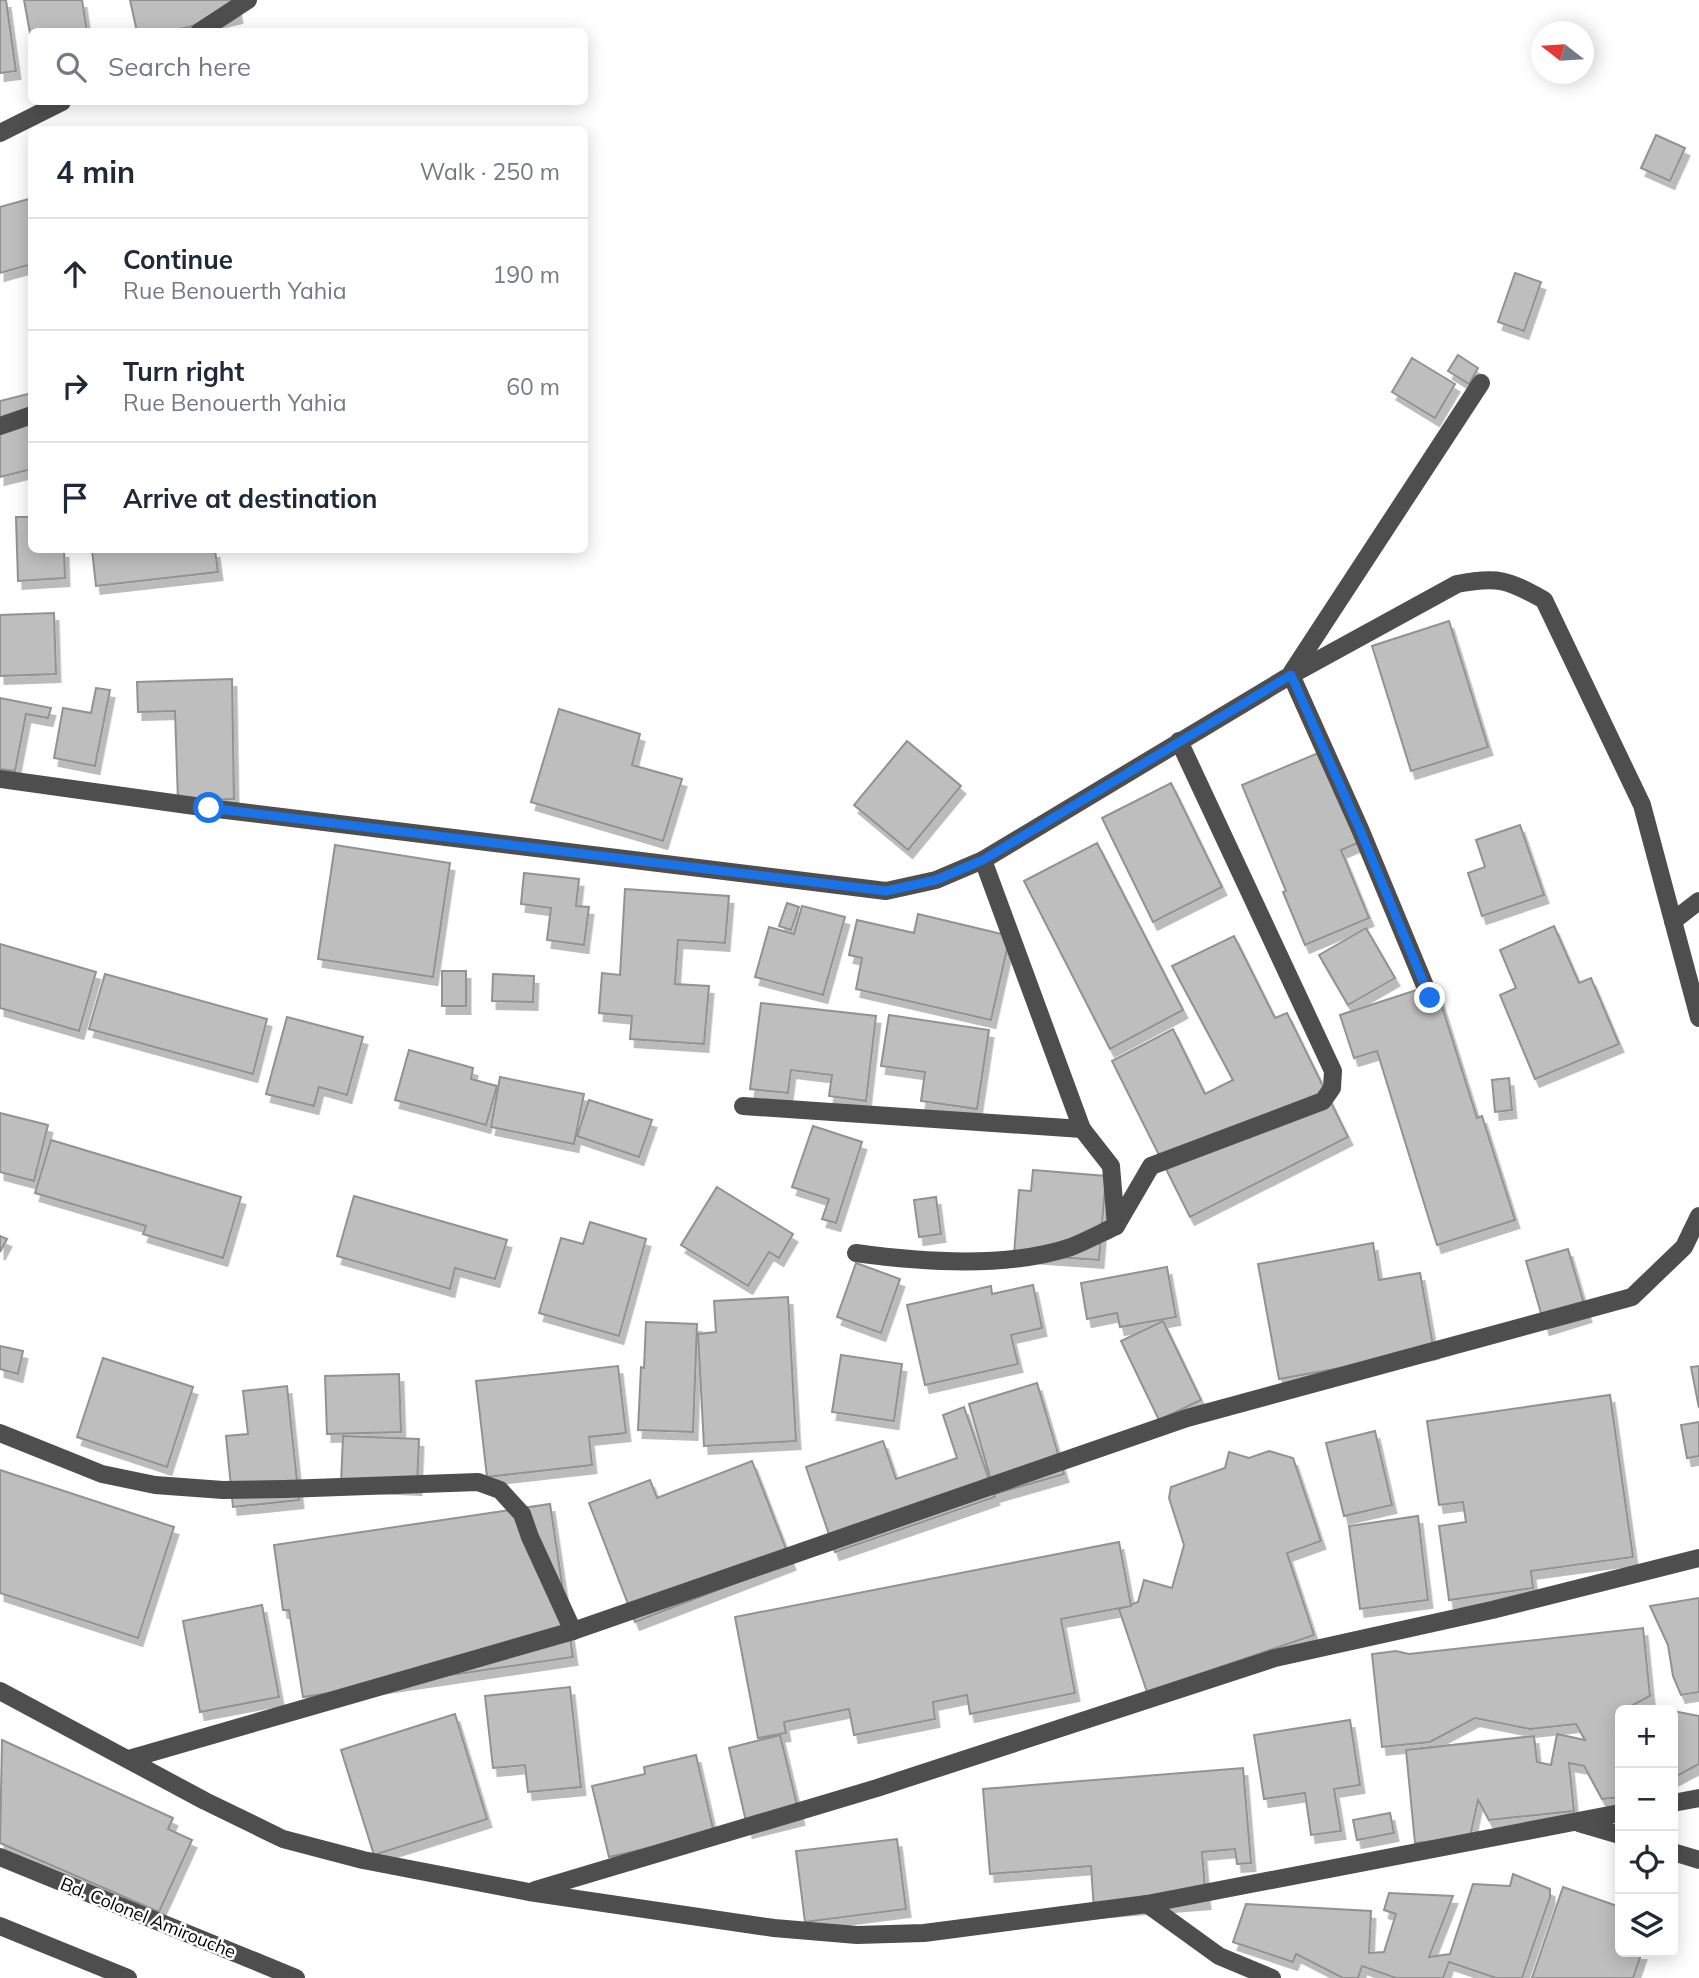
<!DOCTYPE html>
<meta charset="utf-8">
<style>
:root{--surface:#fff;--page:#f6f6f7;--text:#1f2937;--muted:#747a83;--line:#e0e1e3}
body{margin:0;font-family:Mulish,sans-serif;background:var(--page);color:var(--text)}
.controls{position:absolute;right:21px;bottom:21px;display:grid;overflow:hidden;border-radius:10px;box-shadow:0 4px 18px #0003}
.controls button{width:63px;height:63px;display:grid;place-items:center;padding:0;border:0;border-bottom:2px solid var(--line);background:var(--surface);color:var(--text);font:35px sans-serif}
.compass{position:absolute;left:1531px;top:21px;width:63px;height:63px;border-radius:50%;background:var(--surface);box-shadow:0 4px 18px #0003;rotate:287deg}
.stop{position:absolute;width:21px;height:21px;margin:-16px;border:5px solid #1a73e8;border-radius:50%;background:#fff}
.stop.end{background:#1a73e8;border-color:#fff;box-shadow:0 2px 7px #0008}
.list{margin:0;padding:0;list-style:none}
h2{display:flex;justify-content:space-between;align-items:center;height:91px;margin:0;padding:0 28px;font-size:30px}
h2 small{font-size:23px;font-weight:400;color:var(--muted)}
.list li{display:grid;grid-template-columns:46px 1fr auto;gap:21px;align-items:center;box-sizing:border-box;height:112px;padding:0 28px;border-top:2px solid var(--line)}
.list b{display:block;font-size:26px;white-space:nowrap}
.list p{margin:0;font-size:23px;white-space:nowrap;color:var(--muted)}
.list em{font-size:23px;font-style:normal;color:var(--muted)}
.icon{flex:none;width:38px;height:38px;fill:none;stroke:currentColor;stroke-width:2;stroke-linecap:round;stroke-linejoin:round}
.map{position:relative;flex:none;width:1699px;height:1978px;overflow:hidden}
.search{position:absolute;background:var(--surface);box-shadow:0 4px 18px #0003;left:28px;top:28px;width:560px;height:77px;display:flex;align-items:center;gap:18px;box-sizing:border-box;padding:0 24px;border-radius:10px;color:var(--muted);font-size:26px}
.panel{position:absolute;background:var(--surface);box-shadow:0 4px 18px #0003;left:28px;top:126px;width:560px;height:427px;border-radius:10px}
.map>svg:first-child{display:block}
.building{fill:#bebebe;stroke:#929292;stroke-width:2;filter:url(#shadow)}
.lines{fill:none;stroke-linecap:round;stroke-linejoin:round}
.minor{stroke:#4e4e4e;stroke-width:18}
.route{stroke:#1a73e8;stroke-width:9}
.labels{text-anchor:middle;stroke-width:5;stroke-linejoin:round;paint-order:stroke}
.street-label{font-size:18px;fill:#000;stroke:#fff}
</style>
<div class="map">
<svg width="1699" height="1978" viewBox="0 0 1699 1978">
<defs>
<filter id="shadow"><feDropShadow dx="4.5" dy="8" stdDeviation="0" flood-color="#0004"/></filter>
</defs>
<rect width="100%" height="100%" fill="#fff"/>
<g class="building">
<path d="M0 0H6L16 71 0 73Z"/>
<path d="M24 0H82L87 32H32V44Z"/>
<path d="M130 0H235L238 15 167 32H137Z"/>
<path d="M1656 135 1685 148 1670 181 1641 168Z"/>
<path d="M32 198V264L0 273V207Z"/>
<path d="M1515 273 1541 282 1524 331 1498 322Z"/>
<path d="M1458 355 1478 368 1469 384 1448 371Z"/>
<path d="M1412 358 1455 384 1435 418 1392 392Z"/>
<path d="M32 393V469L0 477V401Z"/>
<path d="M16 517H32V550H64L65 578 18 581Z"/>
<path d="M92 550H215L218 572 96 586Z"/>
<path d="M54 613 56 674 0 676V615Z"/>
<path d="M1449 621 1488 747 1411 771 1372 646Z"/>
<path d="M232 679 234 799 178 801 175 711 138 712 137 682Z"/>
<path d="M96 688 110 690 95 766 54 758 63 708 91 713Z"/>
<path d="M0 698 51 708 48 718 26 714 15 771 0 769Z"/>
<path d="M559 709 640 734 632 765 682 779 663 841 531 802Z"/>
<path d="M907 741 961 786 908 850 854 805Z"/>
<path d="M1323 751 1360 842 1341 850 1369 918 1305 945 1283 892 1286 891 1242 785Z"/>
<path d="M1171 783 1222 887 1153 922 1102 818Z"/>
<path d="M1520 825 1544 895 1482 916 1468 873 1485 867 1476 840Z"/>
<path d="M1097 843 1183 1010 1110 1049 1024 881Z"/>
<path d="M335 845 450 863 433 977 318 959Z"/>
<path d="M524 873 579 879 576 906 589 907 584 945 547 940 551 908 521 904Z"/>
<path d="M625 889 729 896 725 943 678 940 675 984 709 986 704 1044 630 1039 632 1016 599 1013 602 973 620 975Z"/>
<path d="M787 903 799 907 791 930 779 926Z"/>
<path d="M802 906 845 917 823 995 755 977 769 927 794 934Z"/>
<path d="M918 914 1010 936 991 1020 856 989 862 958 849 955 857 920 914 933Z"/>
<path d="M1554 926 1579 983 1591 978 1619 1044 1535 1079 1500 995 1516 988 1500 950Z"/>
<path d="M1366 928 1395 978 1348 1005 1319 955Z"/>
<path d="M1234 936 1275 1018 1287 1013 1348 1137 1190 1217 1112 1061 1173 1029 1205 1094 1233 1080 1172 966Z"/>
<path d="M0 944 96 972 79 1031 0 1008Z"/>
<rect x="442" y="971" width="24" height="35"/>
<path d="M105 974 267 1019 253 1074 89 1029Z"/>
<path d="M493 974 534 976 533 1002 492 1001Z"/>
<path d="M1435 984 1477 1118 1482 1116 1515 1220 1437 1245 1377 1051 1354 1058 1340 1015Z"/>
<path d="M761 1003 876 1016 866 1101 829 1096 832 1075 791 1070 788 1093 750 1089Z"/>
<path d="M889 1015 989 1030 977 1109 921 1101 925 1072 881 1066Z"/>
<path d="M287 1017 363 1037 347 1095 319 1087 314 1106 266 1094Z"/>
<path d="M409 1050 473 1068 471 1079 497 1086 486 1125 395 1100Z"/>
<path d="M500 1077 584 1094 574 1144 491 1127Z"/>
<path d="M1509 1078 1512 1110 1495 1112 1492 1080Z"/>
<path d="M589 1100 652 1120 639 1157 577 1136Z"/>
<path d="M0 1113 48 1125 34 1181 0 1172Z"/>
<path d="M813 1126 862 1142 836 1223 822 1219 829 1199 792 1187Z"/>
<path d="M51 1140 241 1197 223 1258 143 1234 146 1226 35 1193Z"/>
<path d="M1033 1170 1106 1176 1099 1260 1014 1254 1019 1190 1031 1191Z"/>
<path d="M717 1187 793 1234 779 1258 769 1252 748 1286 681 1245Z"/>
<path d="M354 1196 507 1240 495 1279 455 1268 450 1289 337 1256Z"/>
<path d="M936 1197 941 1234 919 1237 914 1200Z"/>
<path d="M590 1222 646 1239 619 1336 539 1313 561 1238 583 1244Z"/>
<path d="M0 1236 7 1239 0 1252Z"/>
<path d="M1373 1243 1379 1280 1420 1273 1434 1351 1279 1379 1258 1264Z"/>
<path d="M1568 1249 1587 1314 1545 1327 1526 1261Z"/>
<path d="M856 1263 900 1279 881 1333 837 1317Z"/>
<path d="M1167 1267 1176 1317 1120 1327 1117 1313 1087 1319 1081 1283Z"/>
<path d="M1033 1285 1042 1328 1011 1335 1018 1364 925 1385 907 1305 991 1286 992 1294Z"/>
<path d="M788 1297 796 1441 704 1446 698 1334 716 1332 714 1301Z"/>
<path d="M1163 1321 1201 1400 1159 1420 1121 1341Z"/>
<path d="M646 1322 697 1324 693 1432 638 1430 641 1367 644 1368Z"/>
<path d="M0 1346 23 1351 18 1374 0 1369Z"/>
<path d="M841 1355 902 1364 894 1421 832 1412Z"/>
<path d="M103 1358 193 1387 167 1467 77 1437Z"/>
<path d="M618 1366 626 1433 589 1437 592 1465 487 1477 476 1381Z"/>
<path d="M1699 1366V1408L1691 1367Z"/>
<path d="M399 1374 401 1432 327 1434 325 1376Z"/>
<path d="M1037 1383 1064 1474 995 1494 969 1404Z"/>
<path d="M287 1386 299 1500 233 1507 226 1436 248 1434 243 1391Z"/>
<path d="M1610 1395 1633 1557 1531 1571 1533 1588 1449 1600 1439 1526 1466 1522 1463 1502 1439 1505 1427 1421Z"/>
<path d="M964 1407 995 1497 835 1552 806 1467 883 1441 896 1479 957 1458 943 1415Z"/>
<path d="M1699 1422V1456L1687 1458 1681 1425Z"/>
<path d="M1375 1431 1392 1505 1344 1516 1326 1443Z"/>
<path d="M343 1436 419 1439 417 1487 341 1484Z"/>
<path d="M1269 1451 1293 1458 1321 1541 1287 1553 1314 1635 1147 1692 1119 1609 1138 1602 1144 1580 1172 1588 1184 1545 1169 1498 1171 1487 1225 1468 1229 1452 1249 1458Z"/>
<path d="M752 1461 791 1562 635 1622 589 1503 650 1480 657 1498Z"/>
<path d="M0 1470 174 1527 138 1638 0 1593Z"/>
<path d="M550 1504 573 1657 303 1697 289 1610H283L274 1545Z"/>
<path d="M1418 1516 1428 1600 1360 1609 1349 1526Z"/>
<path d="M1119 1542 1131 1606 1061 1619 1075 1693 970 1714 967 1695 933 1702 935 1719 854 1735 849 1709 784 1722 786 1733 758 1738 735 1617Z"/>
<path d="M1699 1598V1692L1681 1695 1673 1676 1668 1645 1650 1606Z"/>
<path d="M262 1605 279 1697 200 1712 183 1621Z"/>
<path d="M1643 1628 1650 1696 1616 1714H1620V1797L1602 1799 1584 1766 1569 1763 1574 1811 1489 1820 1478 1800 1470 1837 1415 1843 1406 1750 1534 1736 1537 1762 1551 1765 1557 1734 1585 1740 1576 1724 1530 1729 1475 1718 1430 1742 1382 1747 1372 1654 1396 1651 1409 1654Z"/>
<path d="M570 1687 581 1787 528 1792 525 1765 493 1768 485 1696Z"/>
<path d="M1673 1711 1699 1716V1764L1673 1778Z"/>
<path d="M455 1714 487 1819 374 1855 341 1750Z"/>
<path d="M1350 1720 1360 1785 1334 1789 1341 1831 1311 1835 1305 1793 1264 1799 1254 1735Z"/>
<path d="M780 1735 800 1817 748 1830 729 1748Z"/>
<path d="M2 1740 173 1818 168 1829 192 1840 159 1912 0 1843Z"/>
<path d="M696 1755 714 1833 609 1857 592 1786 645 1774 644 1767Z"/>
<path d="M1243 1768 1251 1863 1237 1864 1235 1849 1202 1852 1206 1901 1094 1910 1091 1866 990 1874 983 1789Z"/>
<path d="M1390 1813 1394 1833 1357 1840 1353 1820Z"/>
<path d="M897 1839 906 1909 805 1922 796 1851Z"/>
<path d="M1513 1874 1550 1889V1897L1522 1978H1496L1449 1962 1443 1978H1396L1362 1966 1358 1978H1343L1296 1954 1293 1962 1233 1942 1246 1904 1371 1911 1369 1953 1384 1952 1396 1914 1384 1910 1389 1893 1453 1896 1429 1957 1450 1954 1473 1884 1510 1886Z"/>
<path d="M1563 1887 1620 1907V1952H1642L1633 1978H1532Z"/>
</g>
<g class="lines">
<g class="minor">
<path d="M199 32 248 0"/>
<path d="M0 133 62 102"/>
<path d="M0 426 32 415"/>
<path d="M1292 672 1481 383"/>
<path d="M1291 675 1457 584C1498 576 1508 580 1544 600L1642 805 1699 1018"/>
<path d="M0 779 209 808 886 891 936 880 983 860 1291 675 1360 829 1430 998"/>
<path d="M983 860 1082 1129 1111 1166 1116 1226 1151 1166 1323 1101 1332 1088 1333 1071 1179 741"/>
<path d="M1673 921 1699 901"/>
<path d="M743 1106 1082 1129"/>
<path d="M856 1253C921 1262 1009 1268 1071 1247 1086 1241 1101 1233 1116 1226"/>
<path d="M0 1433 102 1474 155 1485 223 1490 285 1489 478 1482 500 1490 522 1514 530 1537 573 1631"/>
<path d="M0 1691 205 1801 283 1839 363 1860 529 1892 774 1928 857 1935 924 1933 1147 1904 1620 1813"/>
<path d="M129 1759 573 1631 1187 1418 1632 1297 1684 1247 1699 1216"/>
<path d="M1673 1803 1699 1798"/>
<path d="M1579 1823 1620 1835"/>
<path d="M1673 1852 1699 1860"/>
<path d="M0 1857 296 1978"/>
<path d="M535 1890 877 1788 1275 1658 1492 1610 1699 1558"/>
<path d="M1147 1904 1219 1956 1272 1978"/>
<path d="M0 1926 128 1978"/>
</g>
</g>
<g class="lines">
<path class="route" d="M209 808 886 891 936 880 983 860 1291 675 1360 830 1430 998"/>
</g>
<g class="labels">
<g class="street-label">
<text transform="translate(148 1918) rotate(22)" y="6">Bd. Colonel Amirouche</text>
</g>
</g>
</svg>
<div class="controls">
<button>+</button>
<button>−</button>
<button><svg class="icon" aria-label="locate" viewBox="0 0 24 24"><circle cx="12" cy="12" r="6"/><path d="M12 2v4M12 18v4M2 12h4M18 12h4"/></svg></button>
<button><svg class="icon" aria-label="layers" viewBox="0 0 24 24"><path d="M12 4l9 5-9 5-9-5zM3 14l9 5 9-5"/></svg></button>
</div>
<svg class="compass" viewBox="-18 -18 36 36"><path d="M0-13l5 13h-10z" fill="#e53935"/><path d="M0 13l5-13h-10z" fill="#747a83"/></svg>
<div class="stop" style="left:209px;top:808px"></div>
<div class="stop end" style="left:1430px;top:998px"></div>
<div class="search"><svg class="icon" aria-label="search" viewBox="0 0 24 24"><circle cx="10" cy="10" r="6"/><path d="M15 15l6 6"/></svg>Search here</div>
<section class="panel">
<h2>4 min<small>Walk · 250 m</small></h2>
<ul class="list">
<li><svg class="icon" aria-label="ahead" viewBox="0 0 24 24"><path d="M12 20V5M6 11l6-6 6 6"/></svg><div><b>Continue</b><p>Rue Benouerth Yahia</p></div><em>190 m</em></li>
<li><svg class="icon" aria-label="right" viewBox="0 0 24 24"><path d="M7 20v-9h11M14 6l5 5-5 5"/></svg><div><b>Turn right</b><p>Rue Benouerth Yahia</p></div><em>60 m</em></li>
<li><svg class="icon" aria-label="arrive" viewBox="0 0 24 24"><path d="M6 21V4h12l-3 4 3 4H6"/></svg><div><b>Arrive at destination</b></div></li>
</ul>
</section>
</div>
